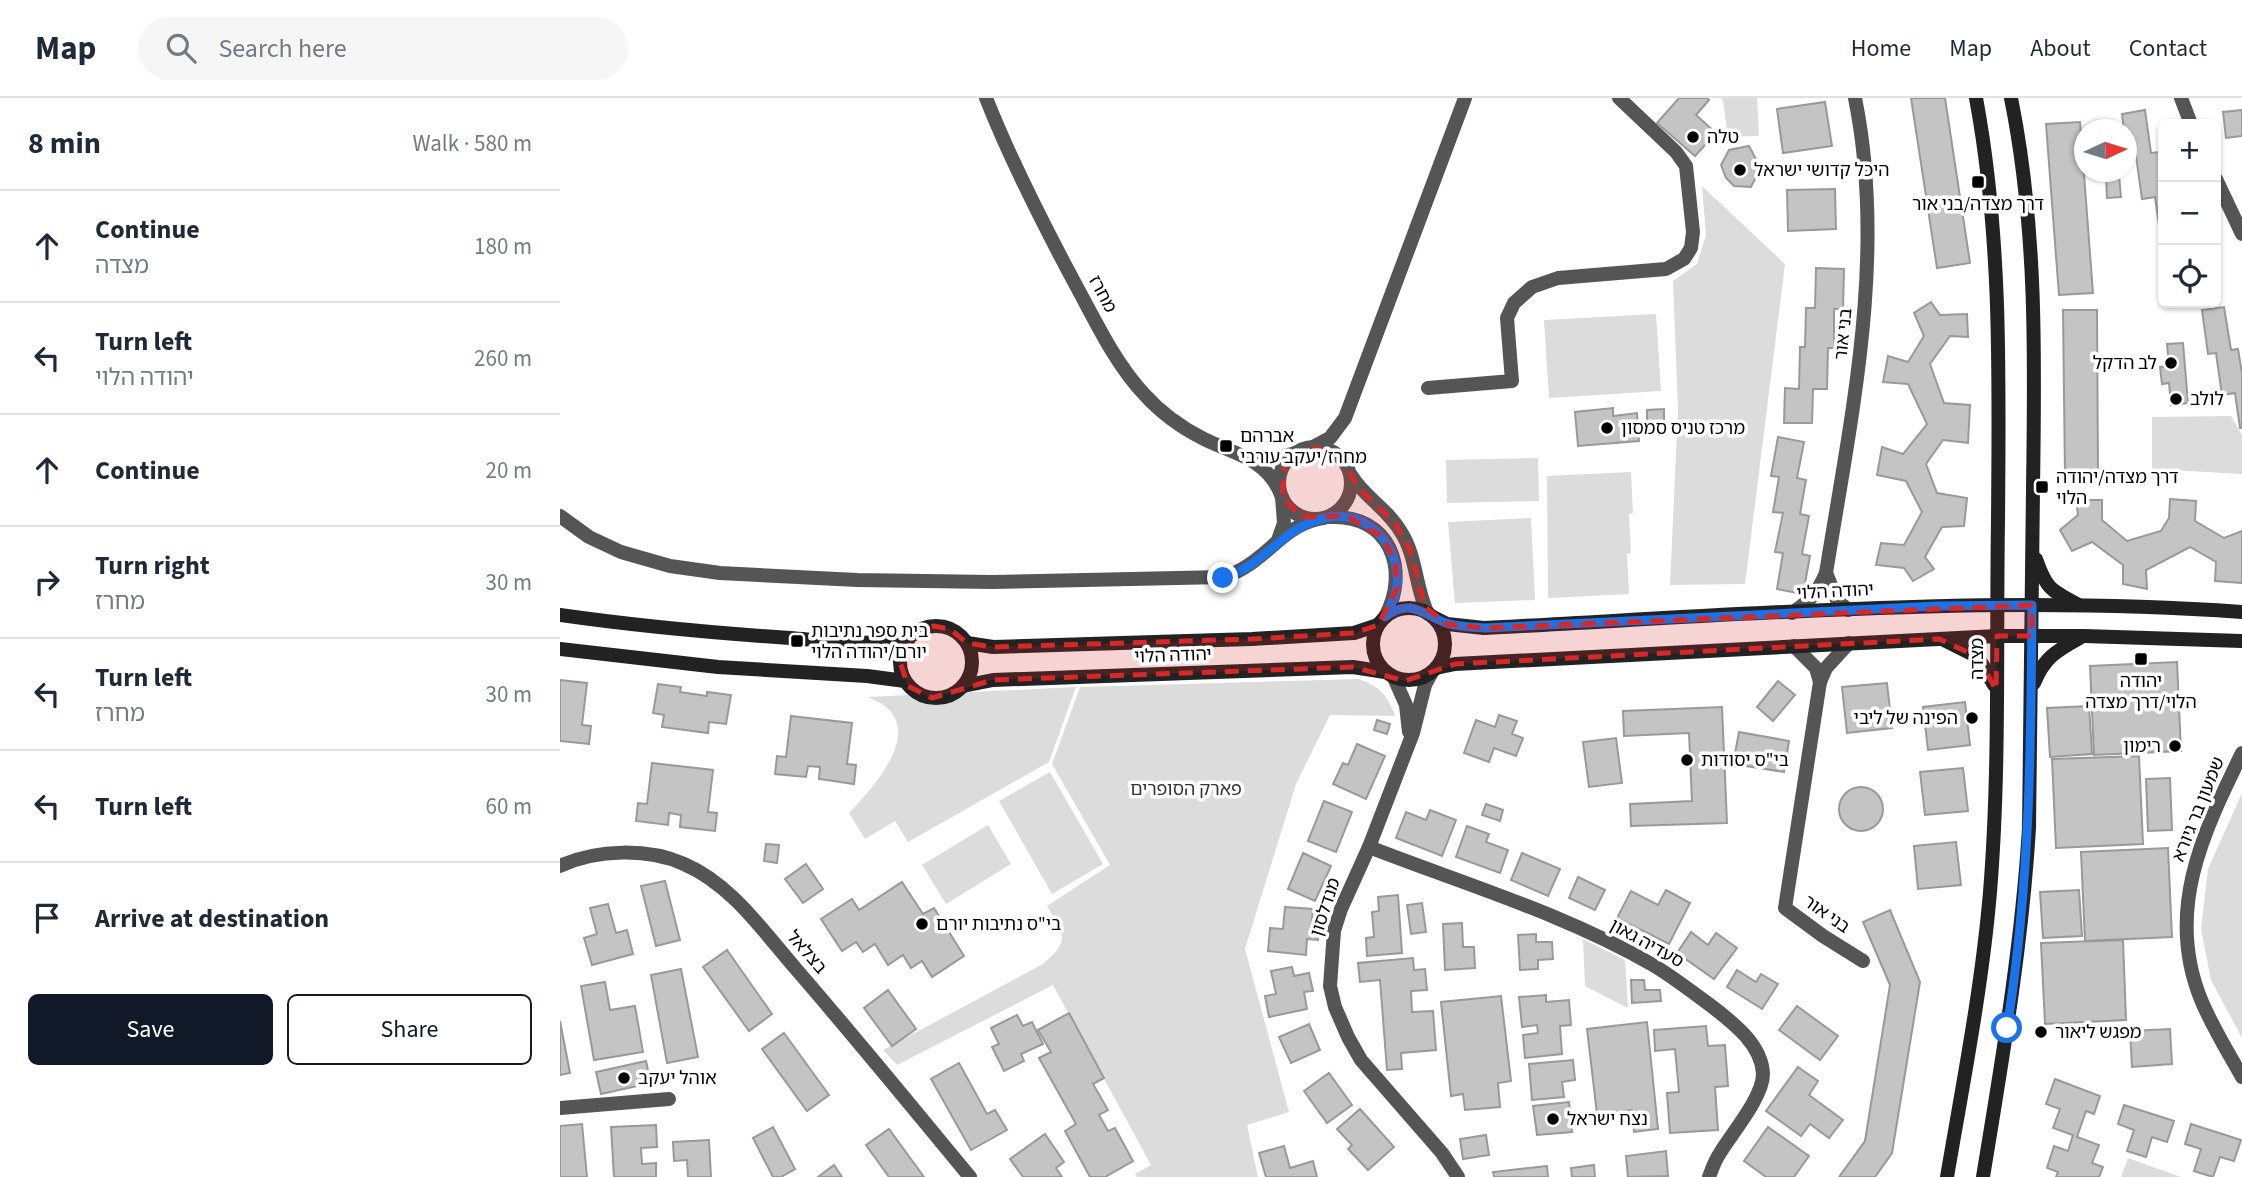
<!DOCTYPE html>
<meta charset="utf-8">
<style>
:root{--surface:#fff;--page:#f6f6f7;--text:#1f2937;--muted:#747a83;--line:#e0e1e3;--accent:#111827}
body{margin:0;font-family:"Source Sans 3","Noto Sans Hebrew",sans-serif;background:var(--page);color:var(--text)}
.controls{position:absolute;right:21px;top:21px;display:grid;overflow:hidden;border-radius:10px;box-shadow:0 2px 5px #0004}
.controls button{width:63px;height:63px;display:grid;place-items:center;padding:0;border:0;border-bottom:2px solid var(--line);background:var(--surface);color:var(--text);font:35px sans-serif}
.compass{position:absolute;left:1514px;top:21px;width:63px;height:63px;border-radius:50%;background:var(--surface);box-shadow:0 2px 5px #0004;rotate:86deg}
.stop{position:absolute;width:21px;height:21px;margin:-16px;border:5px solid #1a73e8;border-radius:50%;background:#fff}
.stop.end{background:#1a73e8;border-color:#fff;box-shadow:0 2px 7px #0008}
.list{margin:0;padding:0;list-style:none}
h2{display:flex;justify-content:space-between;align-items:center;height:91px;margin:0;padding:0 28px;font-size:30px}
h2 small{font-size:23px;font-weight:400;color:var(--muted)}
.list li{display:grid;grid-template-columns:46px 1fr auto;gap:21px;align-items:center;box-sizing:border-box;height:112px;padding:0 28px;border-top:2px solid var(--line)}
.list b{display:block;font-size:26px;white-space:nowrap}
.list p{margin:0;font-size:23px;white-space:nowrap;color:var(--muted)}
.list em{font-size:23px;font-style:normal;color:var(--muted)}
.actions{display:flex;gap:14px;padding:21px 28px}
.actions a{flex:1;padding:16px 0;border:2px solid var(--accent);border-radius:10px;text-align:center;font-size:24px;color:var(--accent)}
.actions .main{background:var(--accent);color:#fff}
.icon{flex:none;width:38px;height:38px;fill:none;stroke:currentColor;stroke-width:2;stroke-linecap:round;stroke-linejoin:round}
.map{position:relative;flex:none;width:1682px;height:1079px;overflow:hidden}
header{display:flex;align-items:center;gap:42px;box-sizing:border-box;height:98px;padding:0 35px;background:var(--surface);border-bottom:2px solid var(--line)}
header strong{font-size:33px}
nav{display:flex;gap:38px;margin-inline-start:auto;font-size:24px}
.search{width:490px;height:63px;background:var(--page);display:flex;align-items:center;gap:18px;box-sizing:border-box;padding:0 24px;border-radius:38px;color:var(--muted);font-size:26px}
main{display:flex}
aside{flex:1;background:var(--surface)}
.map>svg:first-child{display:block}
.green{fill:#dcdcdc}
.building{fill:#c4c4c4;stroke:#999;stroke-width:2}
.lines{fill:none;stroke-linecap:round;stroke-linejoin:round}
.minor{stroke:#555;stroke-width:14}
.tertiary{stroke:#555;stroke-width:14}
.secondary{stroke:#222;stroke-width:14}
.route{stroke:#1a73e8;stroke-width:9}
.marked{fill:#d62828;fill-opacity:0.2;stroke:#d62828;stroke-width:5;stroke-dasharray:14 9;stroke-linejoin:round}
.poi-dot{fill:#000;stroke:#fff;stroke-width:2.5}
.labels{text-anchor:middle;stroke-width:7;stroke-linejoin:round;paint-order:stroke}
.poi-label{font-size:18px;fill:#000;stroke:#fff;text-anchor:start}
.street-label{font-size:18px;fill:#000;stroke:#fff}
.park-label{font-size:18px;fill:#333;stroke:#fff}
</style>
<header>
<strong>Map</strong>
<div class="search"><svg class="icon" aria-label="search" viewBox="0 0 24 24"><circle cx="10" cy="10" r="6"/><path d="M15 15l6 6"/></svg>Search here</div>
<nav><a>Home</a><a>Map</a><a>About</a><a>Contact</a></nav>
</header>
<main>
<aside>
<h2>8 min<small>Walk · 580 m</small></h2>
<ul class="list">
<li><svg class="icon" aria-label="ahead" viewBox="0 0 24 24"><path d="M12 20V5M6 11l6-6 6 6"/></svg><div><b>Continue</b><p>מצדה</p></div><em>180 m</em></li>
<li><svg class="icon" aria-label="left" viewBox="0 0 24 24"><path d="M17 20v-9H6M10 6l-5 5 5 5"/></svg><div><b>Turn left</b><p>יהודה הלוי</p></div><em>260 m</em></li>
<li><svg class="icon" aria-label="ahead" viewBox="0 0 24 24"><path d="M12 20V5M6 11l6-6 6 6"/></svg><div><b>Continue</b></div><em>20 m</em></li>
<li><svg class="icon" aria-label="right" viewBox="0 0 24 24"><path d="M7 20v-9h11M14 6l5 5-5 5"/></svg><div><b>Turn right</b><p>מחרז</p></div><em>30 m</em></li>
<li><svg class="icon" aria-label="left" viewBox="0 0 24 24"><path d="M17 20v-9H6M10 6l-5 5 5 5"/></svg><div><b>Turn left</b><p>מחרז</p></div><em>30 m</em></li>
<li><svg class="icon" aria-label="left" viewBox="0 0 24 24"><path d="M17 20v-9H6M10 6l-5 5 5 5"/></svg><div><b>Turn left</b></div><em>60 m</em></li>
<li><svg class="icon" aria-label="arrive" viewBox="0 0 24 24"><path d="M6 21V4h12l-3 4 3 4H6"/></svg><div><b>Arrive at destination</b></div></li>
</ul>
<div class="actions"><a class="main">Save</a><a>Share</a></div>
</aside>
<div class="map">
<svg width="1682" height="1079" viewBox="0 0 1682 1079">
<rect width="100%" height="100%" fill="#fff"/>
<g class="green">
<path d="M1161 0H1197L1199 38 1168 39 1163 3Z"/>
<path d="M1142 88 1225 166 1185 486 1110 487 1118 312 1113 183 1137 166 1146 137Z"/>
<path d="M1096 216 1101 293 989 300 984 222Z"/>
<path d="M1671 318 1682 337V376L1592 371V319Z"/>
<path d="M978 360 979 403 887 405 886 362Z"/>
<path d="M1071 374 1073 415 1069 416 1071 455 1067 456 1069 496 988 500 987 378Z"/>
<path d="M971 420 975 502 895 505 888 424Z"/>
<path d="M798 581C819 587 828 598 835 618L770 617 736 686 685 851 729 1014 687 1027 698 1079H577L575 1076 591 1067 493 887 337 967 323 952 483 866C512 841 503 838 487 808L550 767 492 666 520 589Z"/>
<path d="M516 589 489 664 348 744 335 723 305 741 289 715C309 694 356 644 331 614 325 606 316 603 308 599Z"/>
<path d="M490 674 543 766 492 796 439 703Z"/>
<path d="M1682 695V940L1651 882 1641 831 1648 771Z"/>
<path d="M428 727 451 766 386 806 362 767Z"/>
<path d="M1023 841 1065 862 1068 910 1025 888Z"/>
<path d="M1568 1060 1621 1079H1561Z"/>
</g>
<g class="building">
<path d="M1119 0H1147L1149 2 1136 17 1156 35 1135 58 1097 25Z"/>
<path d="M1351 0H1385L1410 165 1377 170Z"/>
<path d="M1265 4 1272 48 1223 55 1217 11Z"/>
<path d="M1585 12 1591 55 1599 54 1603 85V133L1600 134 1595 99 1582 101 1576 58 1569 59 1566 32H1564L1562 16Z"/>
<path d="M1682 12V38L1666 40 1663 14Z"/>
<path d="M1520 24 1533 195 1499 197 1486 26Z"/>
<path d="M1189 48 1197 63V77L1191 89 1174 88 1166 80 1161 67 1169 52Z"/>
<path d="M1546 77H1559L1561 99 1547 100Z"/>
<path d="M1275 91 1276 131 1228 133 1227 92Z"/>
<path d="M1256 170 1284 171 1283 211H1274V250H1268L1267 291H1253L1252 325H1224L1225 290 1239 291 1240 249H1245L1246 210H1255Z"/>
<path d="M1371 204 1380 217 1407 216 1408 239 1390 238 1370 266 1384 305 1410 307 1408 345 1383 342 1366 366 1377 395 1407 400 1404 428 1382 429 1365 459 1374 471 1353 483 1344 470 1316 467 1321 445 1344 447 1362 414 1346 383 1317 377 1322 349 1343 356 1367 326 1348 286 1323 284 1328 258 1348 264 1364 238 1354 215Z"/>
<path d="M1664 209 1671 252 1678 251 1682 275V330H1680L1675 295 1662 297 1656 255 1648 256 1642 212Z"/>
<path d="M1503 212H1537L1538 377H1505Z"/>
<path d="M1623 245 1628 305 1611 307 1609 285 1602 286 1600 269 1609 268 1607 246Z"/>
<path d="M1053 310V318L1077 315 1079 343 1018 348 1015 314Z"/>
<path d="M1104 311V329L1087 330V312Z"/>
<path d="M1218 339 1244 344 1237 380 1246 382 1240 416 1249 418 1242 456 1250 458 1243 496 1217 491 1223 455 1215 454 1223 415 1213 414 1219 379 1211 378Z"/>
<path d="M1610 401 1636 403 1635 423 1664 440 1682 433V485L1655 483 1656 464 1630 449 1586 472 1587 491 1563 486V467L1532 444 1512 453 1500 432 1518 417 1516 402H1542V422L1567 443 1601 433 1609 420Z"/>
<path d="M1617 564 1621 653 1534 657 1530 568Z"/>
<path d="M0 582 27 585 22 627 31 628 29 646 0 643Z"/>
<path d="M1218 583 1235 597 1213 623 1197 609Z"/>
<path d="M1327 585 1332 630 1287 635 1282 589Z"/>
<path d="M98 586 121 589 120 594 147 598V594L171 597 166 626 149 624 148 635 102 629 104 617 93 615Z"/>
<path d="M1405 604 1410 647 1368 652 1363 609Z"/>
<path d="M1529 608 1532 656 1490 659 1487 610Z"/>
<path d="M1162 609 1167 725 1071 728 1070 706 1132 703 1129 635 1064 638 1063 613Z"/>
<path d="M939 617 957 623 952 636 963 640 956 658 934 650 929 664 904 655 916 622 935 629Z"/>
<path d="M231 618 292 625 287 666 296 667 294 686 259 681 260 669 248 668 246 679 215 676 217 658 226 659Z"/>
<path d="M817 622 830 626 827 636 814 632Z"/>
<path d="M1179 634 1229 643 1224 674 1173 666Z"/>
<path d="M1056 640 1062 685 1029 689 1023 644Z"/>
<path d="M797 646 825 658 806 701 773 686 783 665 788 667Z"/>
<path d="M1579 658 1583 746 1496 750 1492 661Z"/>
<path d="M92 665 153 672 148 714 157 715 155 733 120 729 121 717 109 715 108 727 76 723 78 705 87 706Z"/>
<path d="M1403 670 1408 713 1365 717 1360 674Z"/>
<path d="M1610 680 1612 732 1588 733 1586 681Z"/>
<circle cx="1301" cy="711" r="22"/>
<path d="M764 703 792 714 776 754 748 743Z"/>
<path d="M926 706 943 712 940 723 922 717Z"/>
<path d="M870 712 896 722 882 758 836 740 846 714 866 722Z"/>
<path d="M907 728 929 736 926 744 948 752 940 775 896 759Z"/>
<path d="M1396 744 1401 787 1358 791 1354 748Z"/>
<path d="M206 746 219 747 217 765 204 763Z"/>
<path d="M1608 750 1612 839 1525 843 1521 754Z"/>
<path d="M743 755 771 768 755 803 728 791Z"/>
<path d="M962 755 1000 771 988 798 951 782Z"/>
<path d="M246 766 263 791 243 805 225 781Z"/>
<path d="M1018 779 1045 792 1035 812 1009 800Z"/>
<path d="M105 783 120 842 96 848 81 788Z"/>
<path d="M342 784 363 816 374 810 404 858 372 879 362 863 351 870 343 857 328 867 315 846 303 854 296 844 282 853 261 821 292 801 299 812Z"/>
<path d="M1106 792 1130 805 1109 846 1057 820 1071 793 1098 807Z"/>
<path d="M1519 792 1522 838 1483 840 1480 794Z"/>
<path d="M838 797 842 855 807 858 806 840 814 839 812 814 819 813 818 799Z"/>
<path d="M862 805 866 834 851 836 847 807Z"/>
<path d="M48 806 56 835 67 832 73 856 32 867 24 840 37 836 30 810Z"/>
<path d="M725 809 753 811 751 832 759 833 758 842 747 841 746 857 708 853 710 830 723 831Z"/>
<path d="M1330 812 1360 884 1332 1055 1315 1079H1279L1305 1043 1330 887 1303 824Z"/>
<path d="M902 825 903 849H914L915 870 885 872 883 826Z"/>
<path d="M1131 834 1148 847 1156 835 1177 850 1154 881 1117 855Z"/>
<path d="M976 836V844H992L993 861 978 862V871L960 872 958 837Z"/>
<path d="M1563 842 1566 922 1485 926 1481 845Z"/>
<path d="M167 852 212 916 189 933 143 869Z"/>
<path d="M853 860 854 872 865 871 867 892 851 893 852 914 873 913 876 952 841 955 842 971 827 972 820 882 800 884 798 865Z"/>
<path d="M732 869 734 878 749 875 753 893 744 894 747 911 709 919 705 898 716 896 711 873Z"/>
<path d="M121 871 138 959 107 965 91 877Z"/>
<path d="M1177 872 1196 884 1201 876 1218 886 1202 911 1167 889Z"/>
<path d="M1071 882H1084L1085 892H1100L1101 903 1072 905Z"/>
<path d="M45 884 50 912 75 908 83 954 34 962 21 888Z"/>
<path d="M328 892 356 931 332 948 304 910Z"/>
<path d="M986 897V904L1009 902 1011 927 1000 928 1002 956 965 960 963 937 978 935 977 927 962 929 959 899Z"/>
<path d="M941 898 951 983 938 985 940 1009 905 1012 903 996 891 998 881 904Z"/>
<path d="M1237 908 1278 938 1260 962 1219 932Z"/>
<path d="M509 915 544 980 533 986 548 1012 539 1017 548 1033 555 1030 573 1063 545 1079H530L505 1033 516 1026 479 960 491 954 478 932Z"/>
<path d="M457 917 463 928 472 924 483 946 461 956 464 963 444 973 432 949 439 946 431 930Z"/>
<path d="M0 923 10 975 0 977Z"/>
<path d="M1087 924 1098 1031 1074 1034 1072 1012 1037 1016 1027 931Z"/>
<path d="M749 926 760 952 731 965 719 939Z"/>
<path d="M1146 928 1148 948 1165 947 1168 988 1155 989 1158 1032 1110 1035 1107 995 1119 994 1115 951 1095 953 1094 932Z"/>
<path d="M1610 931 1612 966 1572 969 1570 933Z"/>
<path d="M224 935 269 997 247 1013 202 951Z"/>
<path d="M1013 962 1015 982 1002 984 1004 999 972 1002 969 966Z"/>
<path d="M86 963 91 985 41 996 36 974Z"/>
<path d="M399 965 427 1016 435 1012 447 1032 411 1052 371 981Z"/>
<path d="M1238 969 1258 983 1249 997 1283 1022 1269 1040 1250 1026 1241 1038 1206 1013Z"/>
<path d="M769 975 792 1007 767 1025 744 993Z"/>
<path d="M1495 981 1540 998 1534 1016 1526 1013 1517 1039 1539 1047 1532 1065 1543 1069 1539 1079H1496L1498 1074 1487 1070 1494 1048 1508 1053 1513 1037 1493 1030 1500 1011 1486 1006Z"/>
<path d="M1009 1004 1012 1034 977 1037 973 1008Z"/>
<path d="M1564 1007 1614 1023 1607 1044 1592 1039 1586 1059 1567 1053 1574 1032 1558 1026Z"/>
<path d="M800 1011 834 1049 808 1072 788 1051 792 1047 777 1031Z"/>
<path d="M22 1026 27 1079H0V1028Z"/>
<path d="M1631 1026 1681 1042 1674 1063 1660 1059 1653 1079 1634 1073 1641 1051 1625 1046Z"/>
<path d="M96 1027 97 1049 81 1050 82 1066 96 1065V1079H54L51 1029Z"/>
<path d="M213 1029 235 1071 221 1079H213L193 1040Z"/>
<path d="M1208 1029 1249 1058 1234 1079H1206L1184 1063Z"/>
<path d="M329 1031 364 1079H329L306 1047Z"/>
<path d="M485 1036 504 1064 496 1070 502 1079H463L450 1061Z"/>
<path d="M926 1037 929 1057 903 1061 900 1041Z"/>
<path d="M149 1042 151 1079H128L127 1062 114 1063 113 1044Z"/>
<path d="M724 1048 730 1070 753 1063 757 1079H706L699 1055Z"/>
<path d="M1106 1053 1108 1078 1068 1079 1066 1058Z"/>
<path d="M274 1067 282 1079H258Z"/>
<path d="M1034 1067 1035 1079H1012L1011 1070Z"/>
<path d="M987 1068 988 1079H934L933 1074Z"/>
</g>
<g class="lines">
<g class="minor">
<path d="M868 290 952 283 947 220 954 205 972 189 998 180 1106 171 1124 161 1131 150 1133 134 1126 68 1116 54 1059 0"/>
<path d="M0 418 29 439 61 454 110 468 160 475 297 482 432 484 663 479C703 468 719 430 758 421"/>
<path d="M718 442 724 425 722 399"/>
<path d="M1266 475 1277 502 1288 512"/>
<path d="M1232 515C1250 503 1258 494 1266 475 1291 319 1327 158 1295 0"/>
<path d="M1289 545 1266 570 1260 584 1225 810 1263 838 1303 863"/>
<path d="M1234 548 1256 570 1260 584"/>
<path d="M872 574 865 587 853 635 809 749 781 811 774 833 770 888 775 909 788 939 801 962 882 1055 898 1079"/>
<path d="M834 580 846 607 849 634"/>
<path d="M1682 655C1643 735 1604 814 1642 904 1653 930 1668 954 1682 979"/>
<path d="M809 749C904 786 1005 816 1093 867 1113 879 1131 893 1150 907 1172 924 1202 946 1203 976 1203 999 1172 1035 1160 1055 1155 1062 1152 1071 1149 1079"/>
<path d="M0 768C37 751 88 750 124 766 171 786 203 833 236 871 295 939 352 1009 410 1079"/>
<path d="M0 1010 109 1001"/>
</g>
<g class="tertiary">
<path d="M426 0C452 66 485 130 519 193 538 228 556 266 584 296 601 315 622 330 644 341 674 356 705 360 720 394"/>
<path d="M1621 0 1631 26"/>
<path d="M1656 81 1682 136"/>
<path d="M753 349 770 340 785 320 905 0"/>
<circle cx="755" cy="385" r="36"/>
<path d="M691 359 715 360 736 355"/>
<path d="M791 377C804 399 828 411 841 434 857 459 855 489 868 516"/>
<path d="M770 419C829 416 851 471 825 519"/>
</g>
<g class="secondary">
<path d="M1476 461C1486 490 1490 492 1517 506"/>
<circle cx="849" cy="546" r="36"/>
<path d="M0 517C77 528 153 535 230 540 269 543 310 549 348 540"/>
<path d="M873 519 887 526 924 530C1177 517 1430 496 1682 514"/>
<circle cx="376" cy="564" r="36"/>
<path d="M1384 542 1418 559 1434 587"/>
<path d="M407 545 433 549 692 541 794 535 818 527"/>
<path d="M0 551 158 569 307 578 345 583"/>
<path d="M876 570 895 566 1437 538H1524L1682 543"/>
<path d="M1474 585C1485 558 1498 552 1523 538"/>
<path d="M403 588 433 582 793 569 825 574"/>
<path d="M1387 1079C1403 985 1422 889 1430 794 1440 671 1436 547 1438 423 1439 282 1442 140 1416 0"/>
<path d="M1423 1079C1442 963 1462 847 1469 730 1471 617 1472 504 1473 391 1475 260 1477 128 1451 0"/>
</g>
</g>
<g class="lines">
<path class="route" d="M663 480C707 467 721 428 769 419 809 412 842 450 837 489 835 500 831 509 825 519 851 499 863 517 886 525 898 529 912 529 925 530L1377 508 1472 507C1471 650 1470 788 1447 930"/>
</g>
<path class="marked" d="M753 349 779 358 800 391 835 425 850 451 865 509 887 526 924 530 1472 507V538H1437L1436 592 1418 559 1379 541 895 566 845 583 793 569 433 582 372 600 348 588 339 561 352 536 373 528 390 531 407 545 433 549 692 541 794 535 818 527 837 490 835 462 821 438 786 418 741 419 722 399 725 366Z"/>
<g class="poi-dot">
<circle cx="1133" cy="39" r="7"/>
<circle cx="1180" cy="72" r="7"/>
<rect x="1411" y="77" width="14" height="14" rx="3.5"/>
<circle cx="1611" cy="265" r="7"/>
<circle cx="1616" cy="301" r="7"/>
<circle cx="1047" cy="330" r="7"/>
<rect x="659" y="341" width="14" height="14" rx="3.5"/>
<rect x="1475" y="382" width="14" height="14" rx="3.5"/>
<rect x="230" y="536" width="14" height="14" rx="3.5"/>
<rect x="1574" y="554" width="14" height="14" rx="3.5"/>
<circle cx="1412" cy="620" r="7"/>
<circle cx="1615" cy="648" r="7"/>
<circle cx="1127" cy="662" r="7"/>
<circle cx="362" cy="826" r="7"/>
<circle cx="1481" cy="934" r="7"/>
<circle cx="64" cy="980" r="7"/>
<circle cx="993" cy="1021" r="7"/>
</g>
<g class="labels">
<g class="poi-label">
<text x="1147" y="45">טלה</text>
<text x="1194" y="78">היכל קדושי ישראל</text>
<text x="1418" y="112" text-anchor="middle">דרך מצדה/בני אור</text>
<text x="1597" y="271" text-anchor="end">לב הדקל</text>
<text x="1630" y="307">לולב</text>
<text x="1061" y="336">מרכז טניס סמסון</text>
<text x="680" y="344">אברהם<tspan x="680" dy="21">מחרז/יעקב עורבי</tspan></text>
<text x="1496" y="385">דרך מצדה/יהודה<tspan x="1496" dy="21">הלוי</tspan></text>
<text x="251" y="539">בית ספר נתיבות<tspan x="251" dy="21">יורם/יהודה הלוי</tspan></text>
<text x="1581" y="589" text-anchor="middle">יהודה<tspan x="1581" dy="21">הלוי/דרך מצדה</tspan></text>
<text x="1398" y="626" text-anchor="end">הפינה של ליבי</text>
<text x="1601" y="654" text-anchor="end">רימון</text>
<text x="1141" y="668">בי"ס יסודות</text>
<text x="376" y="832">בי"ס נתיבות יורם</text>
<text x="1495" y="940">מפגש ליאור</text>
<text x="78" y="986">אוהל יעקב</text>
<text x="1007" y="1027">נצח ישראל</text>
</g>
<g class="street-label">
<text transform="translate(543 196) rotate(62)" y="6">מחרז</text>
<text transform="translate(1283 236) rotate(-84)" y="6">בני אור</text>
<text transform="translate(1275 493) rotate(-3)" y="6">יהודה הלוי</text>
<text transform="translate(613 557) rotate(-2)" y="6">יהודה הלוי</text>
<text transform="translate(1417 561) rotate(-90)" y="6">מצדה</text>
<text transform="translate(1638 711) rotate(-68)" y="6">שמעון בר גיורא</text>
<text transform="translate(765 809) rotate(-72)" y="6">מנדלסון</text>
<text transform="translate(1267 816) rotate(35)" y="6">בני אור</text>
<text transform="translate(1087 845) rotate(29)" y="6">סעדיה גאון</text>
<text transform="translate(247 854) rotate(49)" y="6">בצלאל</text>
</g>
<g class="park-label">
<text x="626" y="697">פארק הסופרים</text>
</g>
</g>
</svg>
<div class="controls">
<button>+</button>
<button>−</button>
<button><svg class="icon" aria-label="locate" viewBox="0 0 24 24"><circle cx="12" cy="12" r="6"/><path d="M12 2v4M12 18v4M2 12h4M18 12h4"/></svg></button>
</div>
<svg class="compass" viewBox="-18 -18 36 36"><path d="M0-13l5 13h-10z" fill="#e53935"/><path d="M0 13l5-13h-10z" fill="#747a83"/></svg>
<div class="stop" style="left:1447px;top:930px"></div>
<div class="stop end" style="left:663px;top:480px"></div>
</div>
</main>
